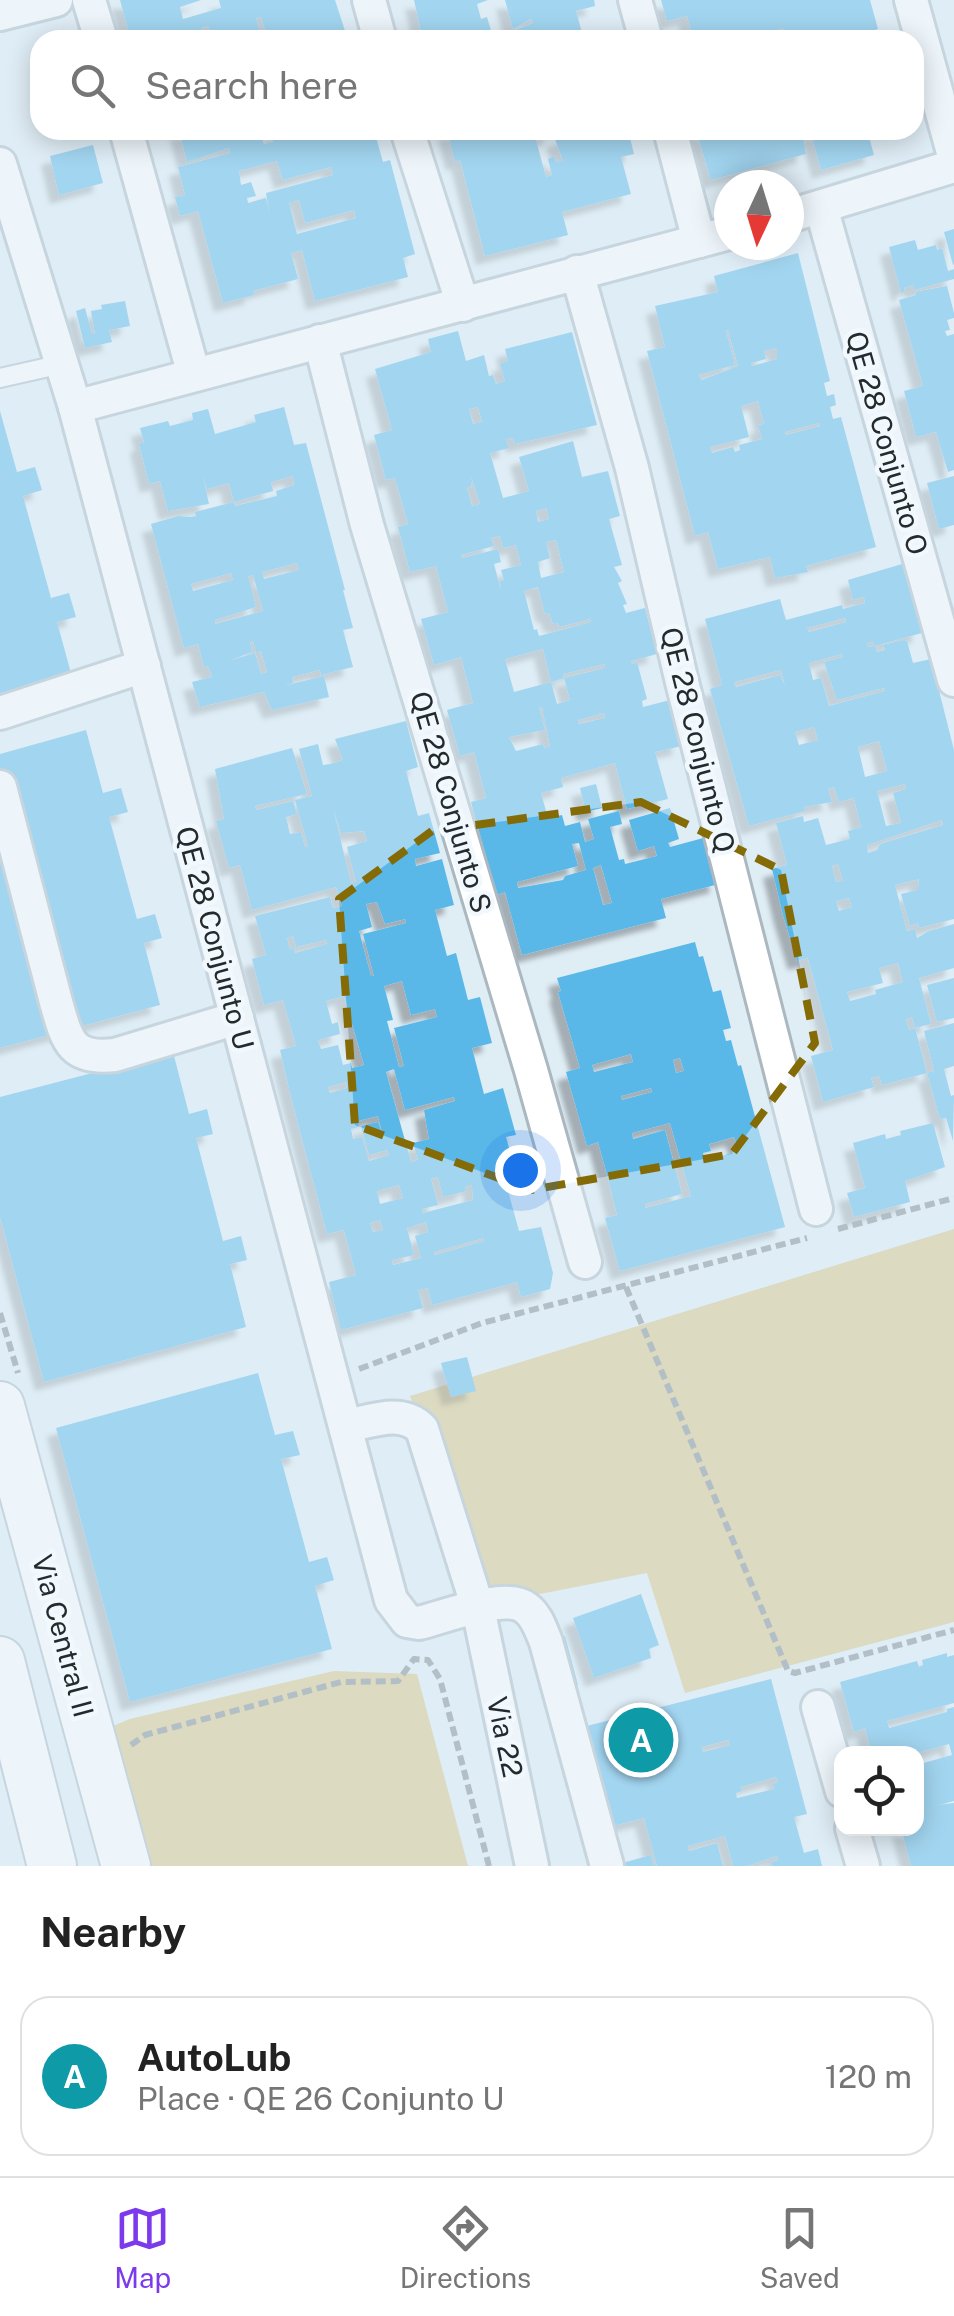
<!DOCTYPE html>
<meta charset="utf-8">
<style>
:root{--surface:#fff;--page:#f2f2f2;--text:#222;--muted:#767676;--line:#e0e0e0;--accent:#7c3aed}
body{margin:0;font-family:"Public Sans",sans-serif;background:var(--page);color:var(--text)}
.controls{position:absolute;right:30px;bottom:30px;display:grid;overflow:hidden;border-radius:20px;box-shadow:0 5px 25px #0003}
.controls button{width:90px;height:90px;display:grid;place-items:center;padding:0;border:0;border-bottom:2px solid var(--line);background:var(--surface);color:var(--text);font:50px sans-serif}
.compass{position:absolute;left:714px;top:170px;width:90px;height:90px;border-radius:50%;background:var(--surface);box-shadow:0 5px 25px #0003;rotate:184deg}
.you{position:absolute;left:520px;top:1170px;width:35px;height:35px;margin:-25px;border:8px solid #fff;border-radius:50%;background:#1a73e8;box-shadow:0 0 0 15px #1a73e833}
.badge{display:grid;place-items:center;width:65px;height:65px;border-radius:50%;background:var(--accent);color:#fff;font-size:32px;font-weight:700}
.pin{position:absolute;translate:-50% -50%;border:5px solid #fff;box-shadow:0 2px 10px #0006}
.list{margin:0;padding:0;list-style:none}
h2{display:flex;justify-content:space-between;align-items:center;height:130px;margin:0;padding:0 40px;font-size:42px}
h2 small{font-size:32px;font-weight:400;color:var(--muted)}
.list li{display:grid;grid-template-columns:65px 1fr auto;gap:30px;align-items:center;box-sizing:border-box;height:160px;margin:0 20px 20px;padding:0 20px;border:2px solid var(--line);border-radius:30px}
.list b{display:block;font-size:38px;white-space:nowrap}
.list p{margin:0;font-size:32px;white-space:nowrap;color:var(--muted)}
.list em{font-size:32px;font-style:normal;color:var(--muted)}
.icon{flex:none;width:55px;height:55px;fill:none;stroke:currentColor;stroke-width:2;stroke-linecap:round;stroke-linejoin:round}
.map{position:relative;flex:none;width:954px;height:1866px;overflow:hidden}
.search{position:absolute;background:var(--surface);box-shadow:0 5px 25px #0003;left:30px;right:30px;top:30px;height:110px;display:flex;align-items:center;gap:25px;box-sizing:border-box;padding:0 35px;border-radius:30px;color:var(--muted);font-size:38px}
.sheet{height:310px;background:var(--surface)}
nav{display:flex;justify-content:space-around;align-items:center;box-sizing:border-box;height:140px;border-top:2px solid var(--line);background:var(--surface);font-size:28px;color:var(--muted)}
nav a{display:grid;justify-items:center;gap:5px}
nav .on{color:var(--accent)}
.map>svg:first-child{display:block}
.green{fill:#d9c37f}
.building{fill:#5ab8e9;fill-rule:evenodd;filter:url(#shadow)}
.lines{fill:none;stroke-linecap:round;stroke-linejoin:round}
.lane-casing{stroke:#abb8c0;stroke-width:22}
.street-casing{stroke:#abb8c0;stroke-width:38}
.secondary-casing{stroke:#abb8c0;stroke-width:52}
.path{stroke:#7f888e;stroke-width:6;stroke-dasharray:10 5;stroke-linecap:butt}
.lane{stroke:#fff;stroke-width:18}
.street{stroke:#fff;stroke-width:32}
.secondary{stroke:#fff;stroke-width:48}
.marked{fill:none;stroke:#846b06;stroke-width:8;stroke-dasharray:20 12;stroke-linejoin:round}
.labels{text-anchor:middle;stroke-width:9;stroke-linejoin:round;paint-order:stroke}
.street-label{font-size:28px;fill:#252a2d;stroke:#f1f9fe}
</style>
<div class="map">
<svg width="954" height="1866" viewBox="0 0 954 1866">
<defs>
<filter id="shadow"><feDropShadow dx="-9" dy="9" stdDeviation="2.5" flood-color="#0004"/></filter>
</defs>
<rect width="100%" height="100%" fill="#dfedf5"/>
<g class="green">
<path d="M954 1229V1622L685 1693 647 1573 484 1605 410 1396Z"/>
<path d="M334 1671 417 1674 468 1866H124L91 1735 130 1719Z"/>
</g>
<g class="building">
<path d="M120 0H201L180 7 183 19 221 8 219 0H335L348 40H294L291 30 267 37 261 17 256 18 262 40H215L208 26 201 28 204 40H143L141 30 129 33Z"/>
<path d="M414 0H488L477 4 481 19 487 17 492 34 503 31 507 40H423Z"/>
<path d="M505 0H594L595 6 576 11 584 40H516L513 31 533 23 531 19 513 29Z"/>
<path d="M661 0H870L878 29 837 40H786L783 28 760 35 762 40H676L675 35 691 30 687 16 667 21Z"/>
<path d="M179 130H274L261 135 264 144 273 142 270 133 279 130H294L295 136 317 130H374L383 162 390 160 415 254 403 258 408 277 315 301 302 250 291 253 298 279 253 291 254 295 223 303 198 211 180 216 175 197 185 195 178 167 230 153 229 148 187 162ZM277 161 283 180 331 167 333 175 266 193 270 216 266 198 248 203 247 198 256 196 251 182 241 185 239 171ZM299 200 305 223 354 210 356 218 297 234 289 203Z"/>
<path d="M447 130H552L553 135 536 140 546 177 552 175 548 159 554 156 556 162 563 161 555 139 570 135 569 130H628L634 154 621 157 631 194 562 212 568 235 485 256 460 160 455 162Z"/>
<path d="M696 130H802L806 154 711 180Z"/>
<path d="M810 130H876L868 133 874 155 821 170Z"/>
<path d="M93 145 103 183 59 195 50 156Z"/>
<path d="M954 229V264L953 265 944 232Z"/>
<path d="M915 240 918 250 936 245 937 250 942 248 948 271 954 269V279L914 290 913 285 904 288 905 292 901 293 889 247Z"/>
<path d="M798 253 830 381 824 383 827 396 834 394 836 405 830 407 833 419 841 417 876 547 806 566 808 572 775 578 770 557 718 569 708 532 695 536 647 351 665 347 655 306 718 292 714 276ZM728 330 738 366 702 380 698 375 735 365 726 331ZM777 348V359L752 366 751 363 766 359 764 351ZM758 401 764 424 758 425 762 439 739 445 740 450 735 452 733 447 712 453 710 447 749 437 741 406ZM819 423 820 426 786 435 785 432Z"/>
<path d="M947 286 954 313V318L947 320 950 330 945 331 947 336 954 334V470L948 472 936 432 916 437 904 391 923 386 899 300 916 295 915 292Z"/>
<path d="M125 301 130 326 109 330 112 342 85 348 76 311 85 308 92 334H95L91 311 102 309 101 305Z"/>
<path d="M458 331 466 361 484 355 489 376 493 375 496 384 505 381 500 364 508 361 505 349 572 332 597 425 515 444 513 438 506 439 509 448 490 453 503 498 529 491 519 457 573 441 582 477 608 471 620 516 609 519 622 565 614 567 622 581 618 583 627 604 623 605 626 613 645 608 657 654 631 661 632 664 637 662 647 699 642 701 643 707 670 700 682 746 655 752 668 799 627 809 615 763 561 778 563 787 541 793 548 818 562 815 565 826 580 822 585 842 594 839 588 819 619 811 622 824 610 827 619 860 624 859 625 864 657 856 654 846 638 851 629 820 670 808 679 839 668 843 670 847 707 837 719 884 661 899 666 918 522 955 505 892 497 895 471 802 486 798 474 752 460 756 447 710 473 703 461 657 434 665 421 619 448 612 436 566 410 572 398 527 408 524 395 478 386 480 374 435 392 430 375 369 431 352 428 339ZM478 407 482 422 473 424 469 409ZM470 473 480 504 472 506 467 488 471 487 472 481ZM546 508 549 519 538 522 536 511ZM500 536 503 548 516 545 521 565 501 570 504 580 500 581 501 591 494 564 501 562 498 549 462 558 461 555 494 546 491 538ZM556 540 564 572 541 578 538 562 550 558 546 542ZM538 587 545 614 549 613 553 624 558 623 559 627 590 619 591 622 539 636 537 629 534 630 524 591ZM543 649 551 682 514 692 505 659ZM605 664V668L564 678 570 700 557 704 551 682 564 678 563 674ZM542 707 550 746 544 748 543 744 516 751 509 737 545 730 539 708ZM604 713 605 718 579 724 578 720ZM579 843 586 870 565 876 563 880 518 888 517 882 578 866 572 844ZM601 865 612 903 603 905 593 868Z"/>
<path d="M284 407 294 445 306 443 345 590H343L353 628 343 630 353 667 321 675 320 670 292 677 293 683 283 686 324 676 329 697 272 710 264 692 200 707 192 682 212 677 208 666 204 667 198 644 184 648 151 524 178 516 191 517 196 516 195 512 234 502 235 506 277 496 276 491 294 485 293 476 271 482 273 491 234 502 229 483 207 489 203 476 209 504 168 511 160 481 149 484 139 444 144 442 140 428 168 421 170 426 193 420 192 413 208 409 215 434 256 422 254 415ZM297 563 299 570 264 579 262 572ZM231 573 233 580 193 591 191 584ZM253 575 263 611 215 624V620L256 607 248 576ZM253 641 256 653 261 651 267 672 261 674 255 653 228 661 252 652 250 642Z"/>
<path d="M0 411 17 472 35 467 42 490 23 496 51 598 69 593 76 617 57 622 74 684 0 704Z"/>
<path d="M954 476V525L939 529 927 483Z"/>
<path d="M902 564 922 633 874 646 873 642 867 643 868 647 875 646 877 652 885 650 883 645 903 640 907 641 913 663 931 659 954 750V919L919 928 918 923 910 926 901 894 918 890 919 879 895 885 907 931 915 929 917 938 929 931 954 924V968L919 978 931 1024 915 1028 912 1017 906 1019 909 1030 915 1028 927 1073 934 1071 924 1031 954 1023V1066L944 1069 951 1096 954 1095 953 1141 946 1118 940 1119 927 1073 882 1085 879 1076 871 1078 874 1087 823 1102 811 1056 833 1050 808 958 797 961 783 915 772 869 787 865 776 823 803 816 804 822 818 818 826 845 850 839 848 831 861 827 854 798 839 802 834 787 828 789 832 802 804 807 805 811 749 826 710 689 722 685 705 619 780 599 786 620 842 605 843 609 865 603 864 597 853 600 848 580ZM845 618 846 622 809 632 807 628ZM842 654 843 657 824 662 837 700 884 688 885 691 829 706 821 678 813 680 809 663ZM781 670 785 686 780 675 736 687 734 682ZM814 727 818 740 799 745 795 732ZM879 741 887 771 865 777 858 747ZM905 784 906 789 893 793 901 823 886 826 877 791ZM942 820 943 825 880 844 877 850 868 853 867 845ZM838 864 843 881 836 882 832 866ZM849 898 852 907 839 911 836 901ZM898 963 903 982 875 990 876 994 850 1001 847 992 883 983 879 968Z"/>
<path d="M406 721 418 767 406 771 418 816 429 813 440 853 415 859 416 866 442 859 454 905 435 910 447 956 456 953 468 1000 480 997 492 1043 472 1048 484 1094 503 1088 516 1135 506 1137 512 1159 523 1156 529 1180 507 1187 519 1231 541 1227 553 1273 550 1289 521 1297 517 1282 432 1305 428 1288 418 1290 423 1308 341 1330 329 1282 356 1275 344 1230 327 1234 291 1097 280 1050 296 1046 283 1000 264 1005 252 959 266 955 255 916 330 897 333 908 342 906 336 887 252 910 240 865 229 868 216 821 224 819 215 769 292 748 307 794 255 806 256 810 293 801 297 814 286 817 290 834 301 832 305 847 308 846 295 800 312 796 299 749 318 744 323 765 330 764 343 760 335 739ZM333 808 341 833 364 831 367 841 347 847 356 882 351 883ZM377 902 385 924 405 919 406 923 363 934 374 976H371L359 931 372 927 366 904ZM293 936 296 947 326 940 327 944 295 953 294 948 290 949 287 938ZM402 981 411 1015 435 1009 437 1017 394 1028 404 1066 399 1067 387 1021 393 1020 384 986ZM344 996 364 1065 352 1068 351 1063 343 1065 338 1045 321 1049 318 1040 340 1034 338 1022 332 1024 326 1001ZM394 1069 405 1110 454 1097 455 1101 424 1110 429 1139 413 1143 418 1160 411 1162 386 1072ZM346 1082 347 1088 330 1093 328 1087ZM378 1116 383 1136 378 1122 361 1126 369 1155 387 1150 389 1155 369 1161 362 1137 353 1139 351 1129 359 1127 358 1121ZM438 1177 443 1197 466 1191 465 1187 472 1185 473 1200 423 1213 422 1209 438 1205 431 1179ZM399 1185 403 1198 380 1204 377 1191ZM380 1220 383 1230 373 1232 370 1223ZM426 1222 428 1232 415 1236 421 1258 393 1265 392 1260 414 1255 407 1228ZM484 1238V1241L435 1255 434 1252Z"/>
<path d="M86 730 103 793 121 788 128 812 109 817 137 919 155 914 162 938 144 943 160 1005 0 1048V754Z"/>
<path d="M596 784 602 808 586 812 580 788Z"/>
<path d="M695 942 699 957 703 956 713 992 721 990 731 1028 723 1030 726 1041 731 1040 738 1066 741 1065 785 1227 620 1271 605 1218 617 1215 608 1178 598 1142 587 1146 566 1072 580 1068 558 992 561 991 557 978ZM631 1054 633 1062 594 1072 592 1065ZM680 1058 684 1071 676 1073 673 1060ZM651 1088 652 1092 622 1100 621 1096ZM670 1123 691 1196 645 1208V1204L682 1194 665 1130 633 1139 632 1133ZM734 1137 739 1151 705 1161 703 1153 711 1151 709 1144Z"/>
<path d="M954 978V1018L937 1022 927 985Z"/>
<path d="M173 1052 189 1114 207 1109 213 1134 196 1138 223 1241 241 1236 247 1260 230 1264 246 1327 44 1382 0 1217V1097Z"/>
<path d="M933 1123 945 1167 905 1181 910 1202 854 1217 847 1193 865 1188 853 1143 885 1134 886 1139 901 1135 900 1131Z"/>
<path d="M467 1357 476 1391 451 1397 441 1363Z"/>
<path d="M258 1373 275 1435 293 1431 300 1455 281 1459 309 1562 327 1557 334 1580 315 1586 332 1649 130 1702 56 1428Z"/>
<path d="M641 1594 659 1645 649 1649 651 1658 594 1678 573 1618Z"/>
<path d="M565 1636 578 1685 568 1687 554 1638Z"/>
<path d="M947 1653V1657L954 1655V1703L887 1721 889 1728 947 1712V1709L954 1707V1801L938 1805 954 1803V1866H911L901 1828H916V1765L952 1755 949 1744 913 1754H872L865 1728 854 1732 840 1682 917 1661 919 1667 923 1665 922 1660Z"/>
<path d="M771 1679 807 1814 794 1817 804 1853 818 1849 822 1866H772L771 1862 778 1860 777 1856 747 1866H733L725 1836 688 1846 689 1851 717 1843 723 1866H657L644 1818 609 1827 579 1728ZM728 1740 730 1745 703 1752 702 1747ZM776 1777 778 1782 773 1784 774 1789 737 1798 736 1793 742 1791 741 1787Z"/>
<path d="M651 1855 654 1866H616L615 1865Z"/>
</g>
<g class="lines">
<g class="lane-casing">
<path id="lane" d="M0 378 62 364"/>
</g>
<g class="street-casing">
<g id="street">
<path d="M89 0 101 40"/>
<path d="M369 0 380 40"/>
<path d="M635 0 646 40"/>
<path d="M911 0 954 156"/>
<path d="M0 14 56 0"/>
<path d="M126 130 194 375"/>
<path d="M407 130 463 305"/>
<path d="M670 130 699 241"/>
<path d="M0 164 75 407 391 1600 407 1621 419 1623C444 1617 506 1592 526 1608 537 1616 541 1630 546 1642L607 1866"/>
<path d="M821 207 954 680"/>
<path d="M789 216 954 166"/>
<path d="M577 272 632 468 682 682 816 1209"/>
<path d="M320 341 367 525 531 1070 585 1262"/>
<path d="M75 407 729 233"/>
<path d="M0 713 144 666"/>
<path d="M0 787 56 1002C67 1040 70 1060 115 1055L237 1018"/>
<path d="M347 1426C372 1421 402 1408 422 1429L478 1608 532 1866"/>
<path d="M818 1707 842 1791"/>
<path d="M852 1828 863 1866"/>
</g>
</g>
<g class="secondary-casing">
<g id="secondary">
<path d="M0 1406 126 1866"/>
<path d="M0 1661 52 1866"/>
</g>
</g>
<g class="path">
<path d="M838 1229 954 1198"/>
<path d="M626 1287 788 1671 795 1673 954 1630"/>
<path d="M0 1313 18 1373"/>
<path d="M359 1369 482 1323 807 1238"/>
<path d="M131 1745 145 1735 341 1682 398 1681 414 1659 428 1660 440 1679 489 1866"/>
</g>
<use href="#lane" class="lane"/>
<use href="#street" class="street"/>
<use href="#secondary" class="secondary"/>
</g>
<path d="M0 0H954V1866H0ZM641 802 781 870 815 1043 732 1154 531 1190 355 1125 339 899 432 831Z" fill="#dfedf5" fill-opacity=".55" fill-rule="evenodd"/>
<path class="marked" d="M641 802 781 870 815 1043 732 1154 531 1190 355 1125 339 899 432 831Z"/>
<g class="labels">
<g class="street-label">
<text transform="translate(887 443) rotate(74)" y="10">QE 28 Conjunto O</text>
<text transform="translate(698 740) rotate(76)" y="10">QE 28 Conjunto Q</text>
<text transform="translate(451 802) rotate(74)" y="10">QE 28 Conjunto S</text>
<text transform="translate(215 938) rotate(75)" y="10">QE 28 Conjunto U</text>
<text transform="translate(63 1636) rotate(75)" y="10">Via Central II</text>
<text transform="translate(505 1737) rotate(78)" y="10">Via 22</text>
</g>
</g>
</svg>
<div class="controls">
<button><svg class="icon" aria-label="locate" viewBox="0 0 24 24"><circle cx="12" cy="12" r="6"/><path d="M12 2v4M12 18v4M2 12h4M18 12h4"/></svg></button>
</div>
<svg class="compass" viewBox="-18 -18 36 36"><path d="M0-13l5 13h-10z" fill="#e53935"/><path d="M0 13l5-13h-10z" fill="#767676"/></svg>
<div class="you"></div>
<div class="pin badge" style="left:641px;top:1740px;background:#0f9aa8">A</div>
<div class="search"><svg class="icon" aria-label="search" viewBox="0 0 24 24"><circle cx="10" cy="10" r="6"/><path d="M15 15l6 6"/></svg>Search here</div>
</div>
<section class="sheet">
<h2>Nearby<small></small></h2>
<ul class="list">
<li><span class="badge" style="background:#0f9aa8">A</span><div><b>AutoLub</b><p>Place · QE 26 Conjunto U</p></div><em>120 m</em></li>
</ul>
</section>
<nav>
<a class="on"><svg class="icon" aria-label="map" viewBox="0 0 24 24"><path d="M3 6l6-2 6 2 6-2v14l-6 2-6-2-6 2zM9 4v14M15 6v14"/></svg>Map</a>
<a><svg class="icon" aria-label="directions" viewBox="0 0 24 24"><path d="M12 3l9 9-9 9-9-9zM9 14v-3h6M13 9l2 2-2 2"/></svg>Directions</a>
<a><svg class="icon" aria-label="saved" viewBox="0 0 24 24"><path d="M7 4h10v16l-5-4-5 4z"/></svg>Saved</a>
</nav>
